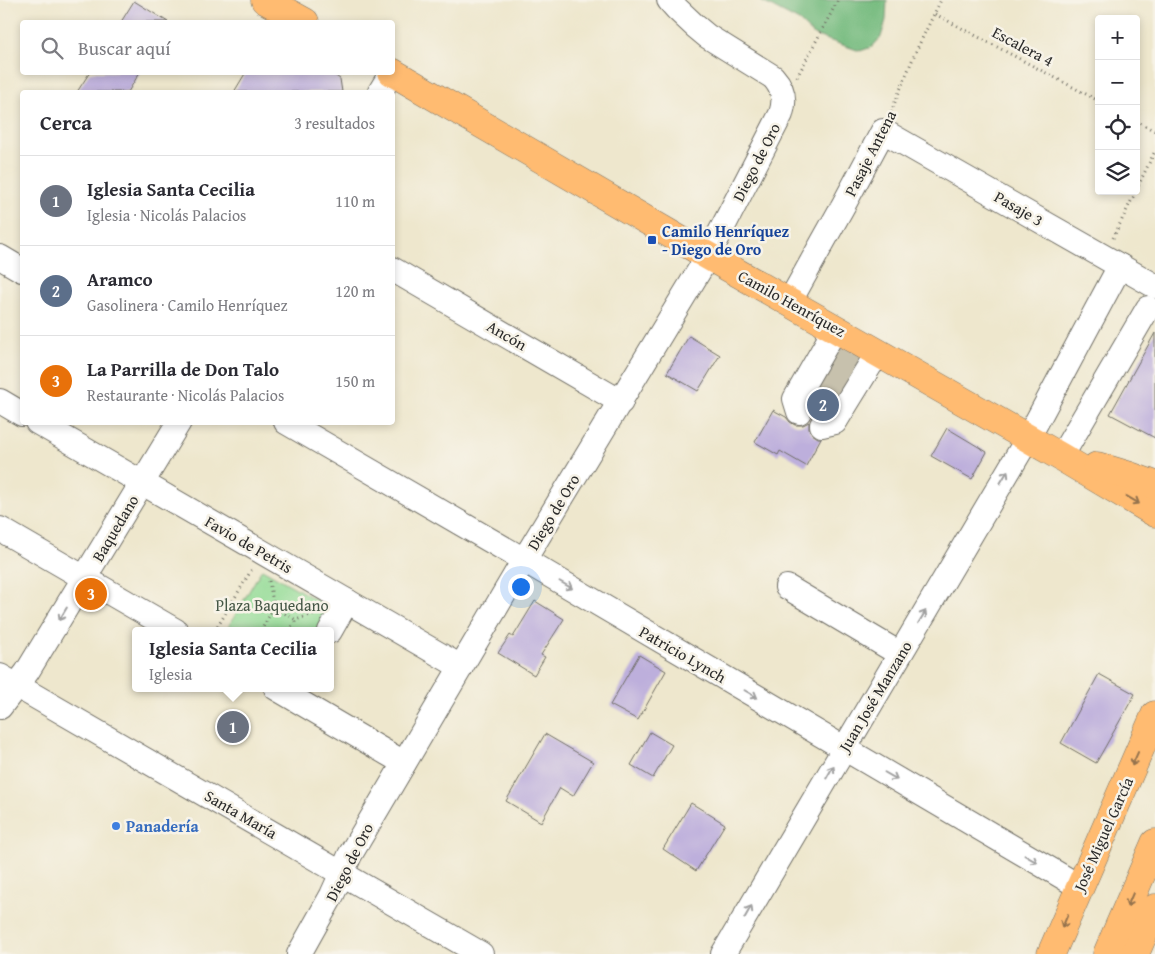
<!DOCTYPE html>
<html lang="es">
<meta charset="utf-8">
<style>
:root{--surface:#fff;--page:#f7f7f7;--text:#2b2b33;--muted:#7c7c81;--line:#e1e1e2;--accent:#b5179e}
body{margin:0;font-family:"Gentium Book Plus",serif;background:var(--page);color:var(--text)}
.controls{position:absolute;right:15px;top:15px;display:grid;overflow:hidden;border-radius:5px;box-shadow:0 2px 8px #0003}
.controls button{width:45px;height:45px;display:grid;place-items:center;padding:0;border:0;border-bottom:1px solid var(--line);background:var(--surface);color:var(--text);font:25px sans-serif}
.you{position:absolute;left:520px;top:586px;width:18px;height:18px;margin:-12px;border:4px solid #fff;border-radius:50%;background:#1a73e8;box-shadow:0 0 0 8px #1a73e833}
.badge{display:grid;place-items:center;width:32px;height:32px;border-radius:50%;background:var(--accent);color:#fff;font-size:16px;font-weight:700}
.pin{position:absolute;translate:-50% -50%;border:2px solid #fff;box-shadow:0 1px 5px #0006}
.popup{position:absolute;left:132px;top:627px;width:202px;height:65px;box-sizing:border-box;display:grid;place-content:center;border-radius:5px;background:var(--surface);filter:drop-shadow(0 1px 4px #0005);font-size:16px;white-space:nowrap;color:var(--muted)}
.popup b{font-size:19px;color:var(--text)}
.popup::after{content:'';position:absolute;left:50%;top:100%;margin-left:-10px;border:10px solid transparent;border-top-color:var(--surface)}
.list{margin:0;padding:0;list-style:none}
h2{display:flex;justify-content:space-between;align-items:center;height:65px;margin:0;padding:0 20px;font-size:21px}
h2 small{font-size:16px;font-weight:400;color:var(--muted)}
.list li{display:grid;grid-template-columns:32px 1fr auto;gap:15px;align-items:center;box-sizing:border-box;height:90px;padding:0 20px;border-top:1px solid var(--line)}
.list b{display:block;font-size:19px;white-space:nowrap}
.list p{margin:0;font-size:16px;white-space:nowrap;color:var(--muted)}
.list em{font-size:16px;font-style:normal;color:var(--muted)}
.icon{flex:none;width:28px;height:28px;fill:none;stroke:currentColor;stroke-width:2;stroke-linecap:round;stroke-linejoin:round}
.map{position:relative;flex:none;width:1155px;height:954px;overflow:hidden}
.search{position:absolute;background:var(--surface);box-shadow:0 2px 8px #0003;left:20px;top:20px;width:375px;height:55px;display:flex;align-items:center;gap:12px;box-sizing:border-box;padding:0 18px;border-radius:5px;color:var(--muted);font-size:19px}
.panel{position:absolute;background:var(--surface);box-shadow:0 2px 8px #0003;left:20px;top:90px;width:375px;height:335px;border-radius:5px}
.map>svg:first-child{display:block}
.green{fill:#94dc97;stroke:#608461}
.forest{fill:#77bc80;stroke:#517456}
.building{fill:#bdafdc}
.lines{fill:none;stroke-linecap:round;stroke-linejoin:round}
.minor-tunnel{stroke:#c7c1ad;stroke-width:24;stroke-dasharray:24 12;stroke-linecap:butt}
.minor-casing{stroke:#6f6d64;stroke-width:26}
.major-casing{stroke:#6f6d64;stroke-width:29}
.highway-casing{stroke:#6f6d64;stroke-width:29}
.path{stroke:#6f6d64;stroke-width:3;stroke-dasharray:1 4;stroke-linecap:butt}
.minor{stroke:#fff;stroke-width:24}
.major{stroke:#ffbb71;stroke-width:28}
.highway{stroke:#ffbb71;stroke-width:28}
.oneway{stroke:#a0a0a0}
.oneway2{stroke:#95734e}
.transit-dot{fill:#1a4fb4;stroke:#f7f3e8;stroke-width:2}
.shop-dot{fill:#3f7fe0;stroke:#f7f3e8;stroke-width:2}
.labels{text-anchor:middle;stroke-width:5;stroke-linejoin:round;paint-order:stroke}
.street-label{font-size:16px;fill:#2b2b2b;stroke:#f7f3e8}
.transit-label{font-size:16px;font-weight:bold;fill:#164399;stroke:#f7f3e8;text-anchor:start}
.park-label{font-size:16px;fill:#455746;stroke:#f7f3e8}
.shop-label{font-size:16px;font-weight:bold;fill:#366cbe;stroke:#f7f3e8;text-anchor:start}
</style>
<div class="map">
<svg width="1155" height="954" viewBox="0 0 1155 954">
<rect width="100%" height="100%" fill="#f7f3e8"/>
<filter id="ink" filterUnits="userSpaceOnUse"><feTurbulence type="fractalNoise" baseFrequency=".02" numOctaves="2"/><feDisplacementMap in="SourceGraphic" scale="10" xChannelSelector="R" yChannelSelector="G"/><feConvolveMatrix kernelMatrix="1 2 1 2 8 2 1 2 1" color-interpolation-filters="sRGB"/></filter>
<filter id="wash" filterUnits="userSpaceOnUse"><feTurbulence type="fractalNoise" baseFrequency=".0096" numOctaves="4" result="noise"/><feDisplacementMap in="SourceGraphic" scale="20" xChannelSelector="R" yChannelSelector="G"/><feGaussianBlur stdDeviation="1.12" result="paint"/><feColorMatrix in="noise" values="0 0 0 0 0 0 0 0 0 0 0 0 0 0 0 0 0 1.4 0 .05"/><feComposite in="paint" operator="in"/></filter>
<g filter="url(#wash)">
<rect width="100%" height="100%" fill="#eee7cd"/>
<path class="green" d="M262 569 336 611 325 631H226Z"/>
<path class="forest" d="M759 0H887L886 20 881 37 872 47 860 51 814 35 799 21Z"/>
<g id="blocks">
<g class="building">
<path d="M134 1 168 22H121Z"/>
<path d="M90 72H140L128 92H77Z"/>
<path d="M246 72H330L340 79 342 92H234Z"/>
<path d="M1155 333V438L1110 414Z"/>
<path d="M689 336 720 355 698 391 667 373Z"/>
<path d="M840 349 858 359 826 410 818 412 812 415V408L810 401Z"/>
<path d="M773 410 786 417 790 422 795 425H803L809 422V428L812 434 818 438H821L806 466 780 451 778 455 755 442Z"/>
<path d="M947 428 987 452 972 479 931 456Z"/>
<path d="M535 601 564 619 541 655 545 657 534 675 498 653 510 635 513 637Z"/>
<path d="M639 655 666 671 638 720 610 705Z"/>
<path d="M1099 674 1135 694 1096 763 1061 743Z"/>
<path d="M650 732 672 745 653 778 631 765Z"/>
<path d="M545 734 593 762 573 796 560 788 541 822 506 801Z"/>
<path d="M691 803 725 824 696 871 663 849Z"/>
</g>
</g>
</g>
<g filter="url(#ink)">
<use href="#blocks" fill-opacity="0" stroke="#6f6d64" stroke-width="1"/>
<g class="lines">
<g class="minor-tunnel">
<path d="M834 353 856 366"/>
<path d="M825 368 847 381"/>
<path d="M813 388 836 401"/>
</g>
<g class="minor-casing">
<g id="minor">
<path d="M380 92 392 72"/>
<path d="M0 257 22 270"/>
<path d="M392 269 621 402"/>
<path d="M790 301 844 204 883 131 1155 286"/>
<path d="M0 401 22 414"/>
<path d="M799 412 795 399 830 338 824 321"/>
<path d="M37 422 461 667"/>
<path d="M286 422 524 560 1080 887"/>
<path d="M822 425 835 422 872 362 886 356"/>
<path d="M1061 457 1148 308"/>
<path d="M0 529 176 631"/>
<path d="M787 587 900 654"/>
<path d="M330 631 347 601"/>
<path d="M0 676 481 954"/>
<path d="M276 688 404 763"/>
<path d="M0 707 27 672 179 422"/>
<path d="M299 954 332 895 350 855 524 560 708 256 781 114C786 99 783 88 773 77L707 36 695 26 677 9 669 0"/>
<path d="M723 954 1028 438 1120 266"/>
</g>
</g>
<g class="major-casing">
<g id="major">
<path d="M265 0 305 22"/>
<path d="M392 72 708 256 1061 457 1155 513"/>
<path d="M1097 466 1130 476 1155 485"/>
<path d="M1051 954 1155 715"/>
</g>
</g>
<g class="highway-casing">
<g id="highway">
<path d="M1107 954 1155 843"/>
<path d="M1135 954 1155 908"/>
</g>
</g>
<g class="path">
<path d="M935 14 1099 101"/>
<path d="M797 77 838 0"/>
<path d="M891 112 916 51 941 0"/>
<path d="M1136 121 1155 131"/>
<path d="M1136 190 1155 151"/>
<path d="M1113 238 1136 191"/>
<path d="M269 581 274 607"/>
<path d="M215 631 252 569"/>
<path d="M261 631 274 607 296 620"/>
<path d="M290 631 296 620 316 613"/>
</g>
<use href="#minor" class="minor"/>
<use href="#major" class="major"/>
<use href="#highway" class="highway"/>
</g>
<defs><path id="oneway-shaft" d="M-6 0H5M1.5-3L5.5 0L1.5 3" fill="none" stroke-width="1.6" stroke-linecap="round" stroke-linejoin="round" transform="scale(1.25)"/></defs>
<g class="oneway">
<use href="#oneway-shaft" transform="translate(1004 477) rotate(-59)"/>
<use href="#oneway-shaft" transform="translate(566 585) rotate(30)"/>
<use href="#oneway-shaft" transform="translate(63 614) rotate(121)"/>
<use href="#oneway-shaft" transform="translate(922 617) rotate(-59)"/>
<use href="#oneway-shaft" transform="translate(751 694) rotate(30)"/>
<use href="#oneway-shaft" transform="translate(830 772) rotate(-60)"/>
<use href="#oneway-shaft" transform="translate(891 776) rotate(30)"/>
<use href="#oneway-shaft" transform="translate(1031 859) rotate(30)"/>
<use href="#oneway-shaft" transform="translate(748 912) rotate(-60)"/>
</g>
<g class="oneway2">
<use href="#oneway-shaft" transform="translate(1133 500) rotate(31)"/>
<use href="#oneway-shaft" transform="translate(1135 759) rotate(114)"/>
<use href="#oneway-shaft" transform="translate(1130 900) rotate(113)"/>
<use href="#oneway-shaft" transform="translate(1065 921) rotate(113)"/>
</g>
</g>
<rect class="transit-dot" x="647" y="235" width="10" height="10" rx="2.5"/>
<circle class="shop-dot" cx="116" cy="826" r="5"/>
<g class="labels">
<g class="street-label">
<text transform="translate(1023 46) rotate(28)" y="6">Escalera 4</text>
<text transform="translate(870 153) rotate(-63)" y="6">Pasaje Antena</text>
<text transform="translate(756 162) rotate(-63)" y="6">Diego de Oro</text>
<text transform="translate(1019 208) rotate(30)" y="6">Pasaje 3</text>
<text transform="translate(792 303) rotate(29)" y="6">Camilo Henríquez</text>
<text transform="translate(507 335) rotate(30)" y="6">Ancón</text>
<text transform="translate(553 512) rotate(-59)" y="6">Diego de Oro</text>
<text transform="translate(115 528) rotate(-59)" y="6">Baquedano</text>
<text transform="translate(249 544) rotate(30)" y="6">Favio de Petris</text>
<text transform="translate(683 654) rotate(30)" y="6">Patricio Lynch</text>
<text transform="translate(875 696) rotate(-59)" y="6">Juan José Manzano</text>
<text transform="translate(241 814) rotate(30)" y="6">Santa María</text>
<text transform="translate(1103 834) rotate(-66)" y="6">José Miguel García</text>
<text transform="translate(349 862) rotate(-63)" y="6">Diego de Oro</text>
</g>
<g class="transit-label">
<text x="662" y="237">Camilo Henríquez<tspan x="662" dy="18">- Diego de Oro</tspan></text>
</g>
<g class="park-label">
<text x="272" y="611">Plaza Baquedano</text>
</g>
<g class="shop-label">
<text x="126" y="832">Panadería</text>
</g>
</g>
</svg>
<div class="controls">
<button>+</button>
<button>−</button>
<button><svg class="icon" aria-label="locate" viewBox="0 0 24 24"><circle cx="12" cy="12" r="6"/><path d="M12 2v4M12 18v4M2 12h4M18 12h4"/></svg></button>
<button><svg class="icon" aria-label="layers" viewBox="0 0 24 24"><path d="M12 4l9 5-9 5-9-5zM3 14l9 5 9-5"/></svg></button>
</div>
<div class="you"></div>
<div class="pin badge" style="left:233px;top:727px;background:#6b7280">1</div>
<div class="popup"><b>Iglesia Santa Cecilia</b>Iglesia</div>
<div class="pin badge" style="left:823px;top:405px;background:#5c6f8a">2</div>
<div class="pin badge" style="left:91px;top:594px;background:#e8710a">3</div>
<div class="search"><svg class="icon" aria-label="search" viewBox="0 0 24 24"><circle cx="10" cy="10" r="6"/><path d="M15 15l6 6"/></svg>Buscar aquí</div>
<section class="panel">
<h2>Cerca<small>3 resultados</small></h2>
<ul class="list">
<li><span class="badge" style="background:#6b7280">1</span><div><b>Iglesia Santa Cecilia</b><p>Iglesia · Nicolás Palacios</p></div><em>110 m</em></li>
<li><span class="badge" style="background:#5c6f8a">2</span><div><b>Aramco</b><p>Gasolinera · Camilo Henríquez</p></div><em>120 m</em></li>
<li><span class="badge" style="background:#e8710a">3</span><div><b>La Parrilla de Don Talo</b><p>Restaurante · Nicolás Palacios</p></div><em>150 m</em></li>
</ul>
</section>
</div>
